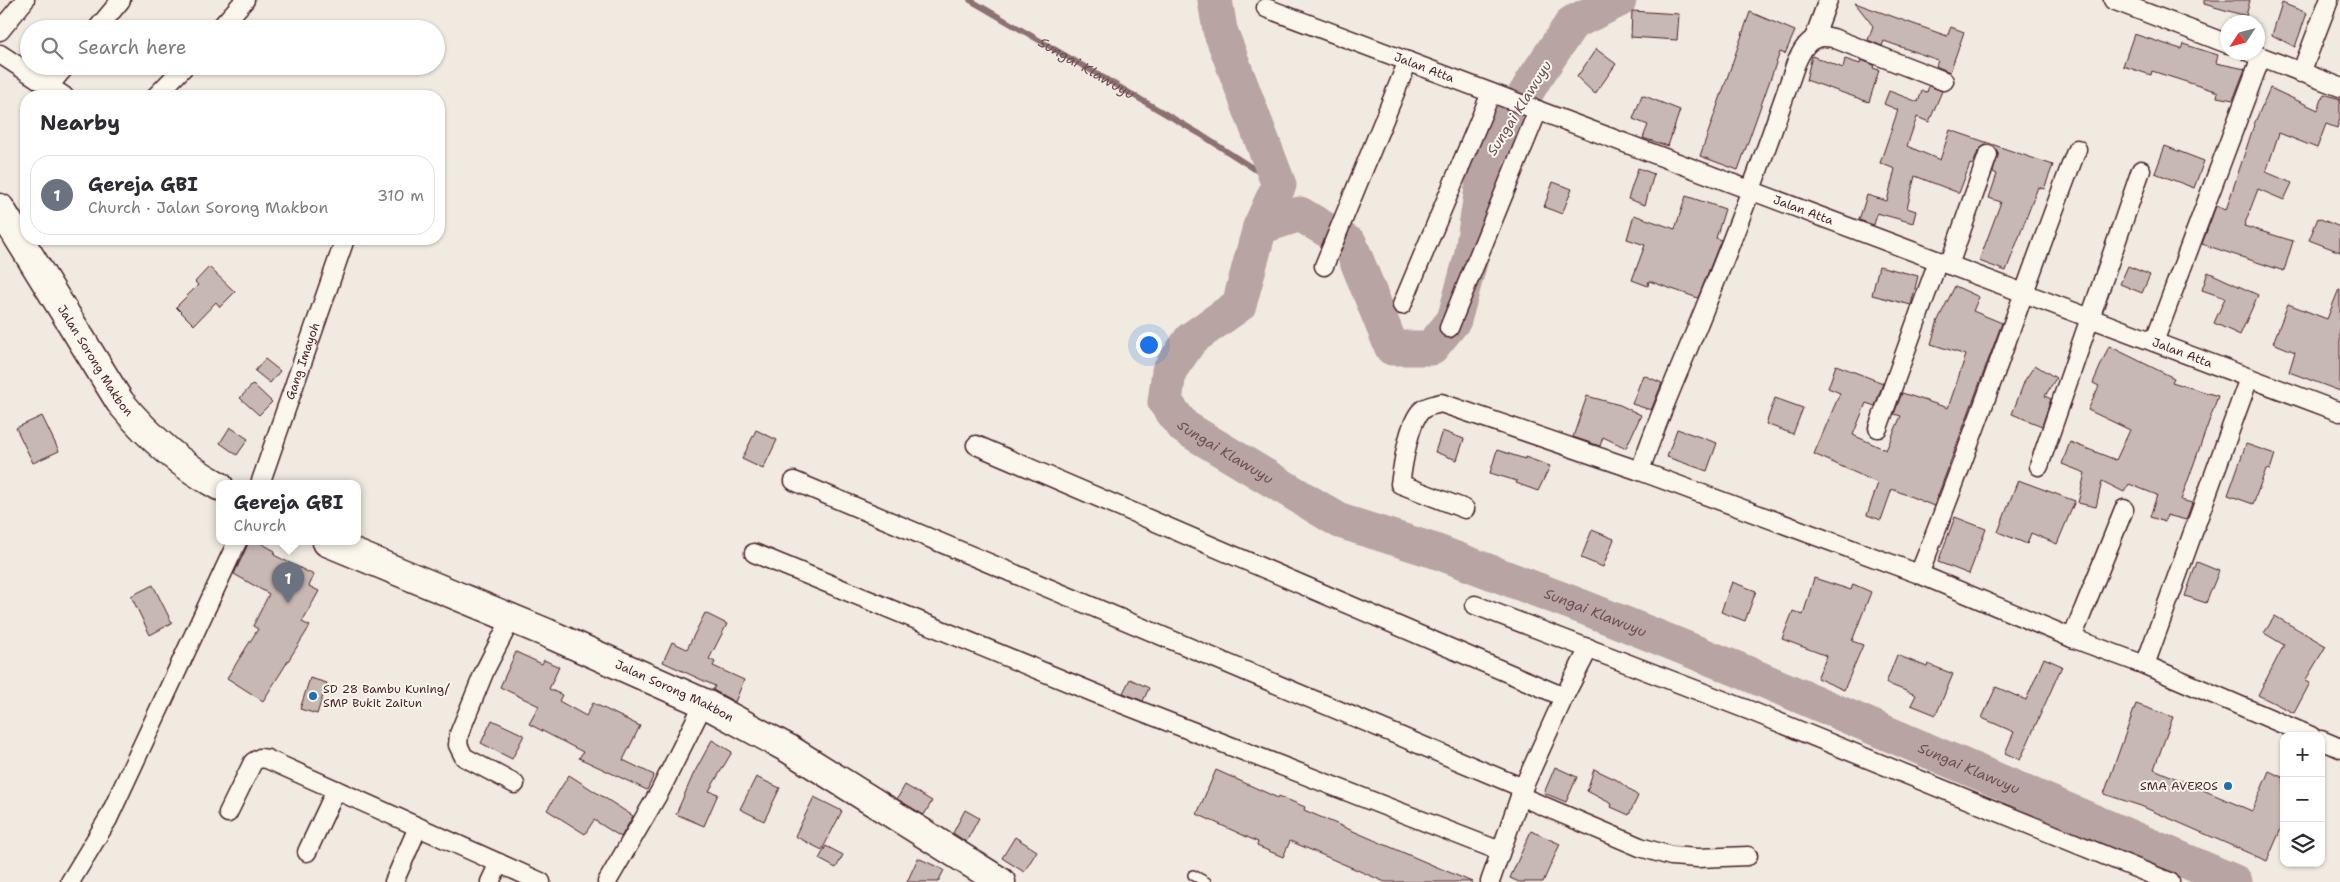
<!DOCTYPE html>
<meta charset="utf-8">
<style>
:root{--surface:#fff;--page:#f7f7f7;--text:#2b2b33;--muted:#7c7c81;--line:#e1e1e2;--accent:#b45309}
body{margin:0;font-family:"Shantell Sans",sans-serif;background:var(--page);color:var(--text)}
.controls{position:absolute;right:15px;bottom:15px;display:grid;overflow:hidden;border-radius:10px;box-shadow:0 1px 4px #0004}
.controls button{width:45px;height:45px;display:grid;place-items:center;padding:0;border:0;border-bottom:1px solid var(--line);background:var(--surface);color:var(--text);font:25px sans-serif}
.compass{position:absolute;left:2220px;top:15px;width:45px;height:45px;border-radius:50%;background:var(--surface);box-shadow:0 1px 4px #0004;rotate:234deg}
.you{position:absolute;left:1148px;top:344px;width:18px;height:18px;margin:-12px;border:4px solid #fff;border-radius:50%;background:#1a73e8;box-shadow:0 0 0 8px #1a73e833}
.badge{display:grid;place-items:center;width:32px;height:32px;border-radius:50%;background:var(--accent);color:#fff;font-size:16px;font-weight:700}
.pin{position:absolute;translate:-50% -41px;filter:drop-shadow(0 1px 2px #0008)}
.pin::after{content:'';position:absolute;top:26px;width:18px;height:15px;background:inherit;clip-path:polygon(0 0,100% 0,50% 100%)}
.popup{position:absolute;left:216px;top:480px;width:145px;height:65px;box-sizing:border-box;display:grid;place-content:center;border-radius:10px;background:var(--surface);filter:drop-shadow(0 1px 4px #0005);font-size:16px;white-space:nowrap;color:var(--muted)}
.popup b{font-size:19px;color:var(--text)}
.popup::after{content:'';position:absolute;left:50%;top:100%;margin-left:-10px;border:10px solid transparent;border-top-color:var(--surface)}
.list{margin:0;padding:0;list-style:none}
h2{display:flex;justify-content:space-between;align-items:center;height:65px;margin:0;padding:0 20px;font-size:21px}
h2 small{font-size:16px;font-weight:400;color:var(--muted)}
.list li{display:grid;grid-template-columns:32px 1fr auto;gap:15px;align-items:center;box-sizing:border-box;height:80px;margin:0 10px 10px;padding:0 10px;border:1px solid var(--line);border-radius:20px}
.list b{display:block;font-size:19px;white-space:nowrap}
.list p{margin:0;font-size:16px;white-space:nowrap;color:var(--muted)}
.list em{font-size:16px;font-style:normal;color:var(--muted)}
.icon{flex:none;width:28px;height:28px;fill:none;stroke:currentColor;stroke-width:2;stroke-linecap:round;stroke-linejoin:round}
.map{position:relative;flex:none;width:2340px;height:882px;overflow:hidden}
.search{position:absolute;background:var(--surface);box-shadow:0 1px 4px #0004;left:20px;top:20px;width:425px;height:55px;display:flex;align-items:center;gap:12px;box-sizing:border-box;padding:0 18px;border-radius:28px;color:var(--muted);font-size:19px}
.panel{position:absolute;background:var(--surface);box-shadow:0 1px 4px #0004;left:20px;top:90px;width:425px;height:155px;border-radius:20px}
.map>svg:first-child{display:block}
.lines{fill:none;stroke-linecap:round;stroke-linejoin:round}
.stream{stroke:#8c6f72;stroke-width:5.5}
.river{stroke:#b8a4a2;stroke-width:35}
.building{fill:#c8b8b3;stroke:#4a1f2b}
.service-casing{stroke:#4a1f2b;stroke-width:12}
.minor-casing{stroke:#4a1f2b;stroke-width:21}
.trunk-casing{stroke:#4a1f2b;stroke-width:31}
.service{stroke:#fbf7ec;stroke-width:9}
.minor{stroke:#fbf7ec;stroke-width:18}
.trunk{stroke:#fbf7ec;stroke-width:28}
.poi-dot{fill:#1f6fb2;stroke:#fbf7ec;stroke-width:2}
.labels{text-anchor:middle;stroke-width:4;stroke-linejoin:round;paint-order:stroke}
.street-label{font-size:12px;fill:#4a1f2b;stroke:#fbf7ec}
.poi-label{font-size:12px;fill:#4a1f2b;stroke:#fbf7ec;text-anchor:start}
.water-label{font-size:14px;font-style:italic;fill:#704e55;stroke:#fbf7ec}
</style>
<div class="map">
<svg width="2340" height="882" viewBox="0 0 2340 882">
<rect width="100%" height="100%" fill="#f0eae0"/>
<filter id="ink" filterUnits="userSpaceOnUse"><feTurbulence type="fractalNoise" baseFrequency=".02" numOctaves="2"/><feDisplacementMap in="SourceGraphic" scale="10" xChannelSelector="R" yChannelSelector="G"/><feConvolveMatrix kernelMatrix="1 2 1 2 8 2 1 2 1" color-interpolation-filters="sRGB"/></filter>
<g filter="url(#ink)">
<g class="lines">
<path class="stream" id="s1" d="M970 0 1200 134 1279 185"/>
<g class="river">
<path d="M1215 0 1220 30 1279 185 1260 227"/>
<path id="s2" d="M1619 0 1572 23 1535 78 1487 157 1471 258 1454 320 1431 348H1392L1350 244 1300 214 1260 227 1239 305 1191 339 1169 371 1165 402 1184 427 1340 521 1435 551 1588 609 1737 669 2235 882"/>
</g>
</g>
<g class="building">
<path d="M2204 0H2250L2246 16 2204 4Z"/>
<path d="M1855 3 1947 36 1951 27 1964 32 1950 72 1936 66 1938 60 1884 41 1882 46 1868 40 1873 26Z"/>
<path d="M2282 3 2307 13 2295 47 2272 35Z"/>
<path d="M1632 11 1679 14 1677 40 1631 37Z"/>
<path d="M1750 12 1795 31 1785 54 1780 52 1738 170 1700 156Z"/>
<path d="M2134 34 2181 49 2183 44 2218 55 2216 63 2245 69 2233 100 2217 97 2218 92 2152 71 2151 75 2123 66Z"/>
<path d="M1596 49 1616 64 1595 94 1577 77Z"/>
<path d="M1812 56 1843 68 1845 59 1860 64 1861 60 1874 65 1873 68 1879 70 1869 102 1806 80Z"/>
<path d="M1929 86 1942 91 1929 122 1917 117 1907 146 1940 160 1950 130 2053 165 2044 189 2038 187 2006 271 1979 261 2001 202 1989 198 1997 174 1993 172 1998 154 1991 145H1986L1978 151 1973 165 1970 164 1959 193 1915 176 1907 208 1916 211 1913 223 1877 213 1874 225 1859 220 1867 195 1887 201 1895 169 1880 163 1898 110 1884 104 1889 91 1918 102 1922 91 1927 92Z"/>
<path d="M2270 88 2318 110 2324 94 2340 99V119L2337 128 2326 124 2317 148 2279 133 2266 172 2292 183 2284 200 2258 189 2244 226 2293 241 2284 271 2202 244 2216 206 2226 210 2255 122Z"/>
<path d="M1642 95 1680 110 1668 146 1643 138 1648 125 1633 119Z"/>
<path d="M2165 146 2204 161 2194 188 2155 173Z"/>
<path d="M1638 168 1654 174 1645 205 1628 199Z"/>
<path d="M1553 182 1572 189 1562 214 1544 207Z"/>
<path d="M1686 196 1725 209 1716 238 1721 240 1698 298 1649 281 1648 286 1632 280 1645 245 1627 239 1634 215 1675 229Z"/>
<path d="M2318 218 2340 227V252L2309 240Z"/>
<path d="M1879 266 1918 276 1911 305 1872 295Z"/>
<path d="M2128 266 2150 275 2142 293 2120 284Z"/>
<path d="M209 267 235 292 220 307 216 302 194 325 176 307 198 285 195 282Z"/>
<path d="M2208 272 2258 295 2240 335 2214 323 2225 298 2202 290Z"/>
<path d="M1955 286 1979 297 1973 311 2002 323 1934 506 1892 489 1881 520 1867 515 1878 483 1814 454 1840 393 1828 388 1836 365 1883 383 1875 406 1866 403 1853 435 1886 450 1901 416 1894 414 1902 393 1948 408 1966 355 1931 344 1938 320Z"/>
<path d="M2339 289H2340V391L2289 372 2295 352 2273 343 2288 304 2327 319Z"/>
<path d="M2109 346 2174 378 2172 382 2218 396 2181 500 2192 503 2186 520 2167 515 2165 522 2150 517 2157 495 2129 484 2124 492 2102 481 2096 507 2078 503 2085 473 2062 464 2070 442 2116 460 2130 430 2088 410 2099 386 2093 383Z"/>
<path d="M265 359 280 371 270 383 255 371Z"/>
<path d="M2035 365 2056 378 2045 396 2051 399 2042 426 2012 414 2025 380Z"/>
<path d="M1643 375 1662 383 1651 410 1632 404Z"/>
<path d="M253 384 272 402 259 415 240 398Z"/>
<path d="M1587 396 1620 405 1641 415 1626 448 1603 437 1600 446 1573 437Z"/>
<path d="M1775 398 1803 408 1793 434 1766 424Z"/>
<path d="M42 416 59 451 33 463 16 428Z"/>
<path d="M230 427 248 439 237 455 220 443Z"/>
<path d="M1677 429 1717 443 1707 471 1667 457Z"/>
<path d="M756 430 777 440 763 469 742 459Z"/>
<path d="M1442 431 1464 439 1457 460 1435 452Z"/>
<path d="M2246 444 2275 454 2270 470 2266 469 2253 504 2228 495Z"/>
<path d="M1497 450 1525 459V457L1550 466 1538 491 1516 483 1517 481 1490 473Z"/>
<path d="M2018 480 2075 501 2057 544 2031 533 2027 544 1998 532Z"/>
<path d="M1955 517 1986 529 1969 574 1938 562Z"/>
<path d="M1592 530 1614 539 1603 567 1581 558Z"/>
<path d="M249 542H259L275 551 274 555 314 575 309 586 319 591 302 622 310 626 263 701 227 678 258 629 253 626 269 594 234 574Z"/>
<path d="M2197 562 2219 571 2206 603 2185 596Z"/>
<path d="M1814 578 1851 590 1853 584 1871 592 1852 641 1863 645 1844 690 1817 678 1827 656 1782 639 1793 611 1803 615Z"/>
<path d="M1732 582 1756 591 1745 621 1721 612Z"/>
<path d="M153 585 172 623 150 635 131 596Z"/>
<path d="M705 613 727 624 709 659 715 662 713 666 744 680 735 702 713 690 715 686 663 662 672 642 687 649Z"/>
<path d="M2275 616 2326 646 2305 681 2310 683 2294 713 2258 695 2284 645 2264 633Z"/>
<path d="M516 652 542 664 544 660 559 667 549 689 562 695 559 701 586 716 593 703 640 726 623 760 654 775 647 790 579 758 583 752 529 724 539 706 500 687Z"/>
<path d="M1897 655 1927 667 1928 664 1953 674 1936 715 1911 705 1916 695 1886 683Z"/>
<path d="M2044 658 2062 666 2020 760 2005 753 2014 732 1982 718 1996 687 2026 700Z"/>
<path d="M310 678 327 683 317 714 300 709Z"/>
<path d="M1130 679 1149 688 1143 701 1123 693Z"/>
<path d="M2136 704 2173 717 2154 769 2252 811 2269 771 2284 778V822L2267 861 2141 806 2104 794Z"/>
<path d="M492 720 524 735 512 759 481 743Z"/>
<path d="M712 740 732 752 709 791 718 794 704 826 676 814 693 775Z"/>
<path d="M1555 767 1577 777 1566 802 1544 793Z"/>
<path d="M1594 769 1617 780 1638 796 1629 815 1611 807 1612 804 1587 791Z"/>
<path d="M1216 770 1278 798 1279 796 1305 807 1304 810 1472 882H1385L1290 841 1283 857 1257 846 1258 842 1197 814Z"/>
<path d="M569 775 633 816 621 837 594 820 585 834 547 810Z"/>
<path d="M756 777 780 788 764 821 740 809Z"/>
<path d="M905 785 932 801 924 815 897 799Z"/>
<path d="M814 797 842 811 822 850 795 836Z"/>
<path d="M965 810 979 818 966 842 953 833Z"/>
<path d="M1531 831 1560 844 1543 882H1519L1510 878Z"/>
<path d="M1015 837 1037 851 1024 872 1002 858Z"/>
<path d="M826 846 843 855 836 868 819 859Z"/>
<path d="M918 858 944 870 938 882H907Z"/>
</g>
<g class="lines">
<g class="service-casing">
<path id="service" d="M1193 875 1206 882"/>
</g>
<g class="minor-casing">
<g id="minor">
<path d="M2113 0 2228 44"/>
<path id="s3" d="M1266 8 2340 412"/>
<path d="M97 29 121 0"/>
<path d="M219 29 245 0"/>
<path d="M0 31 25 0"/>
<path d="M1814 38 1828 0"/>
<path d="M2249 52 2340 87"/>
<path d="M0 54 64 96"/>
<path d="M2301 73 2329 0"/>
<path d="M48 87 66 66"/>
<path d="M156 96 185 66"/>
<path d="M1949 265 1988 155"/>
<path d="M1324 266 1408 61"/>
<path d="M1402 305 1491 93"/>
<path d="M1449 328 1538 110"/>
<path d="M2154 342 2261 57"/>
<path d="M1878 428 1938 261"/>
<path d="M976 445 1564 697"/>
<path d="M2039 466 2141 170"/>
<path d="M1640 471 1919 574 2072 638"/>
<path d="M794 481 1523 788"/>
<path id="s4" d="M260 484 345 239"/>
<path d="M1465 509 1400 484C1403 466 1408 422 1422 410 1426 406 1435 405 1441 403L1640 471C1659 413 1684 361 1706 305 1739 225 1768 145 1796 63 1804 45 1812 33 1833 38L1944 81"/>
<path d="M2124 509 2072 638 2145 665 2311 736"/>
<path d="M754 553 1102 696 1500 851"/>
<path d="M1919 574C1976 434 2023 290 2077 149"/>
<path d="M1475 605 1751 711 2170 882"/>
<path d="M511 619 485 670 459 734 458 745 464 757 515 784"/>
<path d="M2145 665 2249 378"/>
<path d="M2321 740 2340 748"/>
<path d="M1520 796 1640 847 1671 856 1698 858 1748 856"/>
<path d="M228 813 253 762 260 758 267 759 541 882"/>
<path d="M307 852 336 790"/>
<path d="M70 882 108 819 237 542"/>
<path d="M394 882 418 827"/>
<path d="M490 882 499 863"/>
<path d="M607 882 660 791 704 703"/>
<path d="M1490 882 1523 788 1564 697 1589 648"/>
</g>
</g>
<g class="trunk-casing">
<g id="trunk">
<path id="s5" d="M0 208 120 402C148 436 180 465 219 486"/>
<path id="s6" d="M327 542 547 633 704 703 789 749 1001 882"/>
</g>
</g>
<use href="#service" class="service"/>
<use href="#minor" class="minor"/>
<use href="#trunk" class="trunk"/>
</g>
</g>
<g class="poi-dot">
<circle cx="313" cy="696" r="5"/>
<circle cx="2228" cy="786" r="5"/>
</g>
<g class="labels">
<g class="street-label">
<text dy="4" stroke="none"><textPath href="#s3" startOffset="169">Jalan Atta</textPath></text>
<text dy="4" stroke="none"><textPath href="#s3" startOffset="574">Jalan Atta</textPath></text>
<text dy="4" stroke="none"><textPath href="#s3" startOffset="979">Jalan Atta</textPath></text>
<text dy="4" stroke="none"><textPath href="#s5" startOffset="180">Jalan Sorong Makbon</textPath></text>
<text dy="4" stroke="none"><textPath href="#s4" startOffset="130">Gang Imayoh</textPath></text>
<text dy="4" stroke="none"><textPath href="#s6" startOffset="378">Jalan Sorong Makbon</textPath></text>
</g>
<g class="poi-label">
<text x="323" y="693">SD 28 Bambu Kuning/<tspan x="323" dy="14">SMP Bukit Zaitun</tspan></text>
<text x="2218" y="790" text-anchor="end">SMA AVEROS</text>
</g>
<g class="water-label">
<text dy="5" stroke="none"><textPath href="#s1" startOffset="135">Sungai Klawuyu</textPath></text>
<text transform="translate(1519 108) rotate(-58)" y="5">Sungai Klawuyu</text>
<text dy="5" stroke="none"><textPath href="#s2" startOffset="955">Sungai Klawuyu</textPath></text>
<text dy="5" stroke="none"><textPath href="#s2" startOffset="1360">Sungai Klawuyu</textPath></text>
<text dy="5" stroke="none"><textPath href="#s2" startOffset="1765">Sungai Klawuyu</textPath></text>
</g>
</g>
</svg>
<div class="controls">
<button>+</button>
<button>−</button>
<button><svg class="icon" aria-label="layers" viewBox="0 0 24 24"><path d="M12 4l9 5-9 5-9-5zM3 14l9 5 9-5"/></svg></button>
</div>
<svg class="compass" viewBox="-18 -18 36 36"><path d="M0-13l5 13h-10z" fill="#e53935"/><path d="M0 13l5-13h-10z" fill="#7c7c81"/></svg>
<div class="you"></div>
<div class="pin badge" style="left:288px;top:603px;background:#6b7280">1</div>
<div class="popup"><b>Gereja GBI</b>Church</div>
<div class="search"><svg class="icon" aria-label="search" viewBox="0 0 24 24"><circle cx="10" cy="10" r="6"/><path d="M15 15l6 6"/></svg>Search here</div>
<section class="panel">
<h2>Nearby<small></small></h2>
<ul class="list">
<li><span class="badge" style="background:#6b7280">1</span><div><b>Gereja GBI</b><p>Church · Jalan Sorong Makbon</p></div><em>310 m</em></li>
</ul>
</section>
</div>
